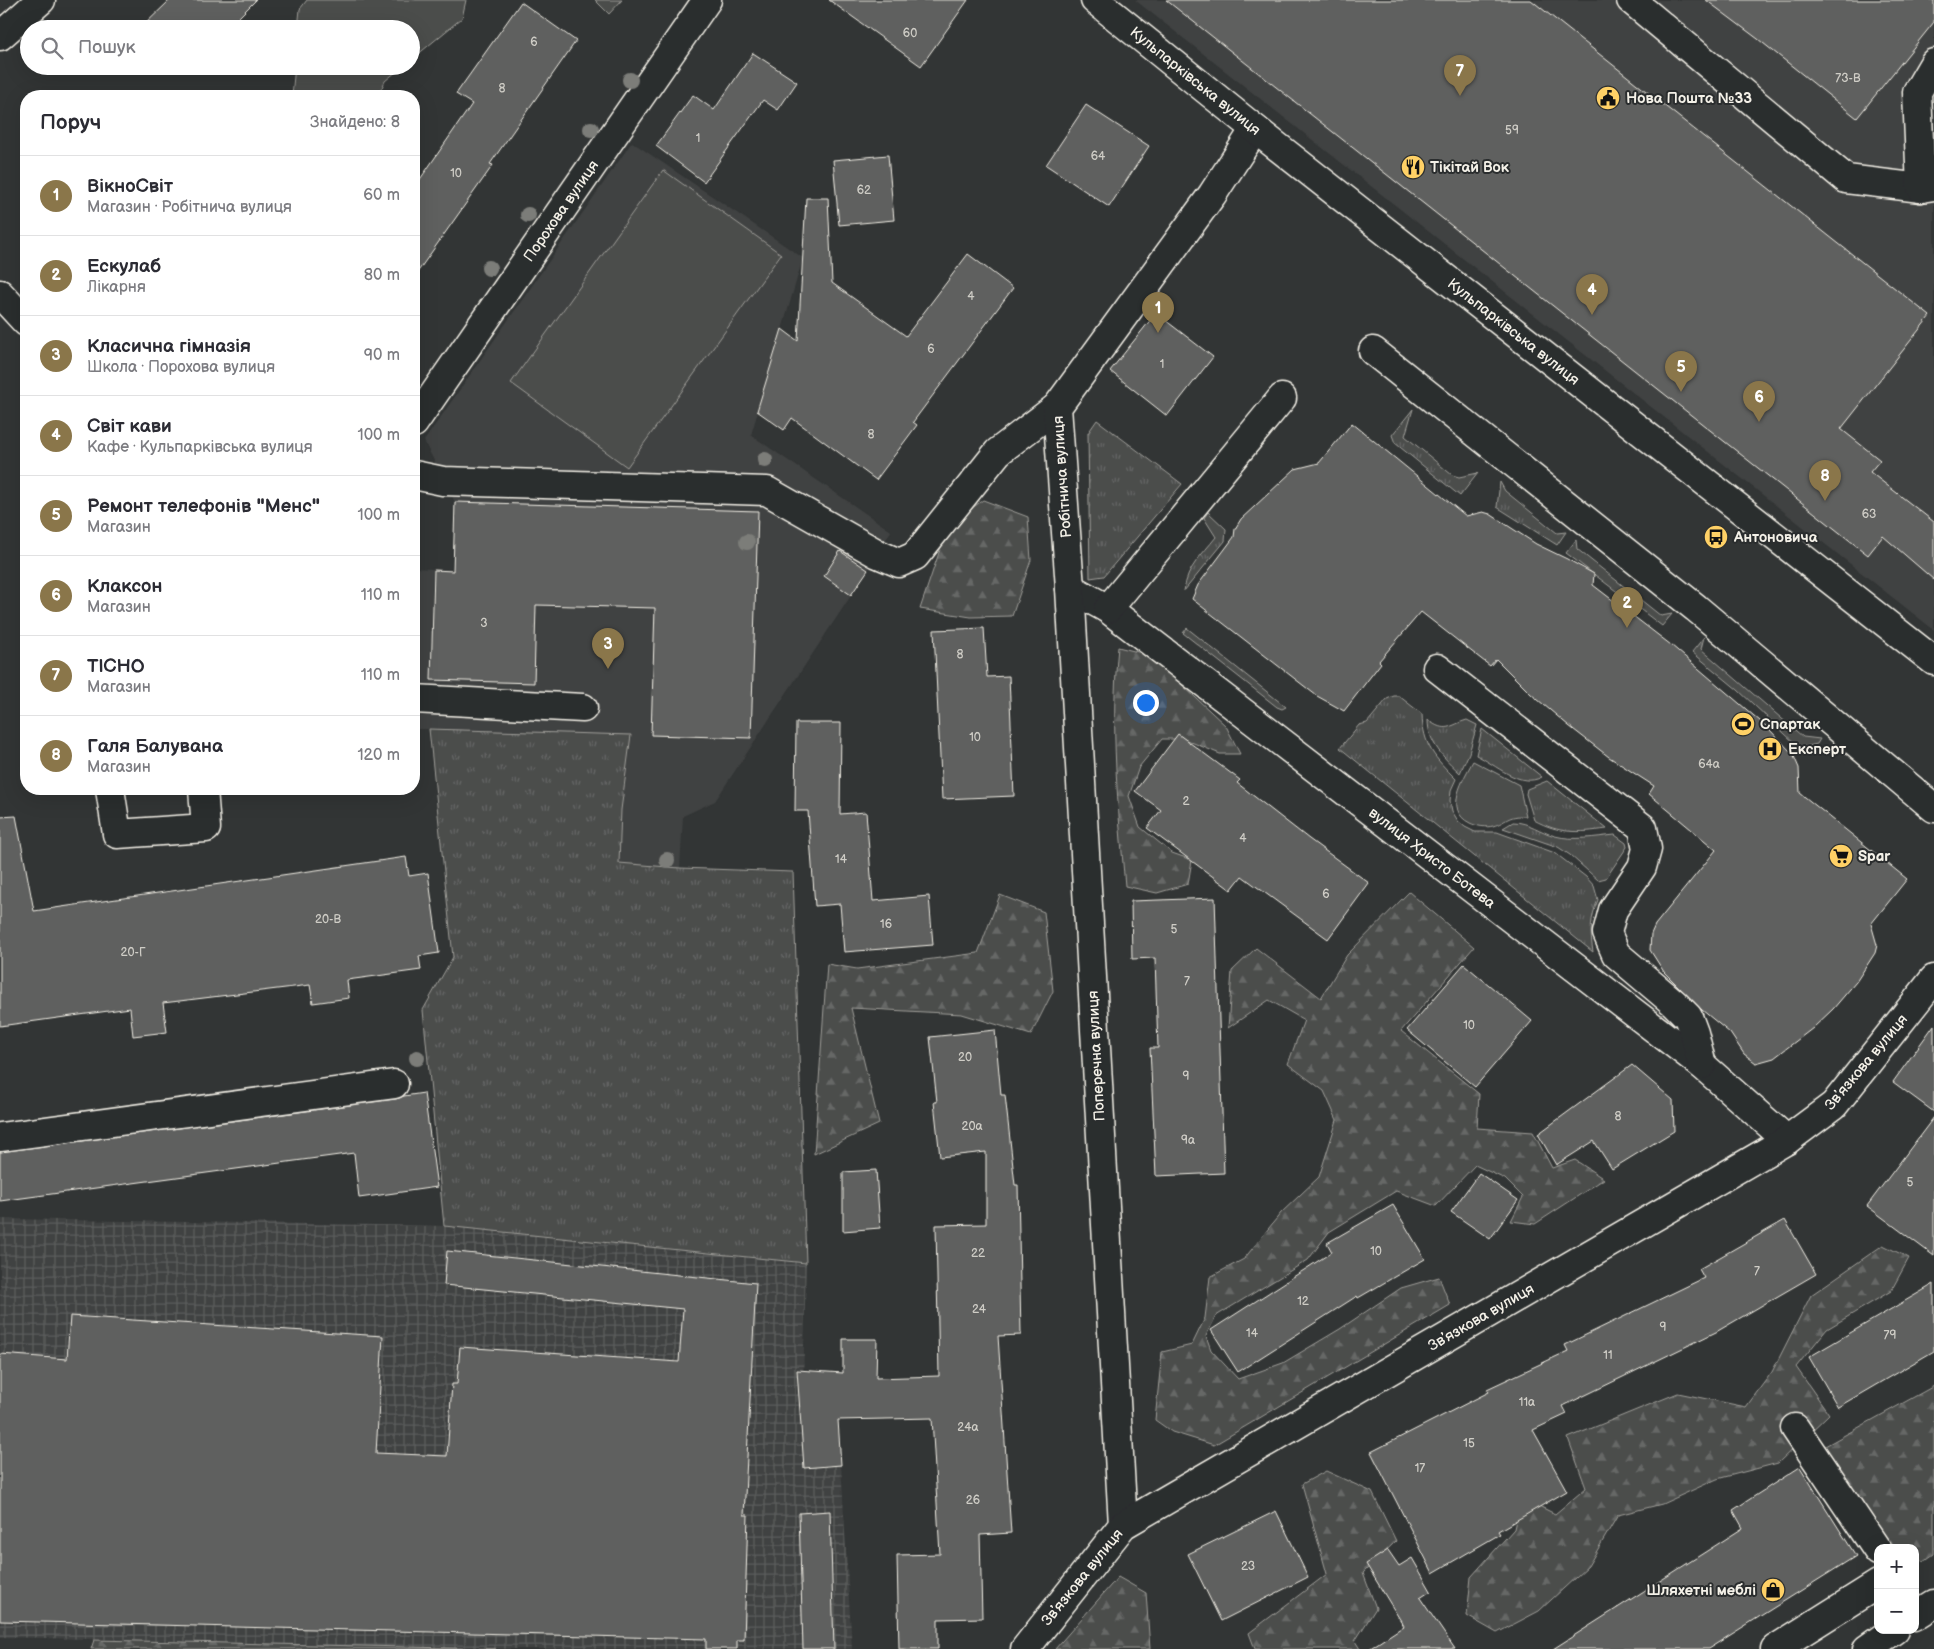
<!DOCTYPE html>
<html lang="uk">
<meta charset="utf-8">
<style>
:root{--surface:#fff;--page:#f2f2f3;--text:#2b2b33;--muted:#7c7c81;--line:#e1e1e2;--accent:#8a764a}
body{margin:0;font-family:"Balsamiq Sans",sans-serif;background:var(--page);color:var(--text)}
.controls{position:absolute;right:15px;bottom:15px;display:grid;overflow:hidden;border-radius:10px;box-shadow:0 5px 20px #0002}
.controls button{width:45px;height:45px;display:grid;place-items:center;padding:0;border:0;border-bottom:1px solid var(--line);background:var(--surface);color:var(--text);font:25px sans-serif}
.you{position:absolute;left:1145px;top:702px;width:18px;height:18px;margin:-12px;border:4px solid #fff;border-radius:50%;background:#1a73e8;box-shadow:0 0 0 8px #1a73e833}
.badge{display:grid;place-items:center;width:32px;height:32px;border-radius:50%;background:var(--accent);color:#fff;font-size:16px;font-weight:700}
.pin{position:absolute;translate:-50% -41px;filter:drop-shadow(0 1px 2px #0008)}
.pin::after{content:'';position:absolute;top:26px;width:18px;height:15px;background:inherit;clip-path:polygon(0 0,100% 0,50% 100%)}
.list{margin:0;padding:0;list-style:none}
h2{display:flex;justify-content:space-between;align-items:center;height:65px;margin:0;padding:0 20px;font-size:21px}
h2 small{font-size:16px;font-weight:400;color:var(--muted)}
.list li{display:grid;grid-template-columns:32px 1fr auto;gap:15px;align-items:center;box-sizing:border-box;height:80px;padding:0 20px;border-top:1px solid var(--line)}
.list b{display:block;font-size:19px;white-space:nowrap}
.list p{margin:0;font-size:16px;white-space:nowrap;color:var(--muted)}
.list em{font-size:16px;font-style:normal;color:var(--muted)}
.icon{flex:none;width:28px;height:28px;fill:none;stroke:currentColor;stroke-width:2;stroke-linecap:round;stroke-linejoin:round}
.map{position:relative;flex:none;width:1934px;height:1649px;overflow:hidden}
.search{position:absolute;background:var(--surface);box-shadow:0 5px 20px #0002;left:20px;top:20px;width:400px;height:55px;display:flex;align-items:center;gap:12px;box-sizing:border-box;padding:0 18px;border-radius:28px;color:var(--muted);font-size:19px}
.panel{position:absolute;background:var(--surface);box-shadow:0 5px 20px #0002;left:20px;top:90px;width:400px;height:705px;border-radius:20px}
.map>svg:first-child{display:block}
.built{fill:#404242}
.industrial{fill:url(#industrial-grid)}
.grass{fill:url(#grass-tufts);stroke:#a09f9a}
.forest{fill:url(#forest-firs);stroke:#a09f9a}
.green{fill:#4b4d4c;stroke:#a09f9a}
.building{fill:#5f605f;stroke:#f4f1e8}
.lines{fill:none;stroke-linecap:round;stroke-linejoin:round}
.minor-casing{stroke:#f4f1e8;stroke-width:31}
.major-casing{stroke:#f4f1e8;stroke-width:31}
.minor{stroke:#2a2d2e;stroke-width:28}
.major{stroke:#2a2d2e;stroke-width:28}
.tree{fill:#7c7d79}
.labels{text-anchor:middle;stroke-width:4;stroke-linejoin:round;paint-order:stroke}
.number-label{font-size:12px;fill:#cfcdc6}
.street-label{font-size:15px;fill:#f4f1e8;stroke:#2a2d2e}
.poi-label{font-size:15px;font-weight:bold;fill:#f4f1e8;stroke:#2a2d2e;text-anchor:start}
</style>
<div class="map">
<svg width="1934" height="1649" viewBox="0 0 1934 1649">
<defs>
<pattern id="industrial-grid" width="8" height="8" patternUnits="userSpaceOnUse" patternTransform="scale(1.25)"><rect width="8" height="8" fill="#404242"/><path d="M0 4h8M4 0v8" fill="none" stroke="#5c5e5d"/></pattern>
<pattern id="grass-tufts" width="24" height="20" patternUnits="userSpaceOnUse" patternTransform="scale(1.25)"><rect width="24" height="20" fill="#4b4d4c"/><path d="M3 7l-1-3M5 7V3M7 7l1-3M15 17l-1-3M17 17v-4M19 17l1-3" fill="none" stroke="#666766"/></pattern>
<pattern id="forest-firs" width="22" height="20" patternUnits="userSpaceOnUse" patternTransform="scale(1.25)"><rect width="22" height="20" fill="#4b4d4c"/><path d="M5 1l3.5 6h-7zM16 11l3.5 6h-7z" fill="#666766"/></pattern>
</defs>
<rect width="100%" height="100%" fill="#323535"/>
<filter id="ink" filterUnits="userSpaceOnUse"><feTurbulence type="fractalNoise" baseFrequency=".02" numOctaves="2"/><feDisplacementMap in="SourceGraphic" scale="10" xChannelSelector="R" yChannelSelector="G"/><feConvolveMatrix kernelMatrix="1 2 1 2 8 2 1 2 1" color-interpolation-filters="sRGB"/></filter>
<g filter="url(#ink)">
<g class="built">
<path d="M1135 0H1934V630Z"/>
<path d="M632 142 803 258 751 435 891 531 868 570 715 801 683 816 680 868 793 872 806 1263 444 1226 423 1010 453 957 429 729H414V568L453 570 455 502 424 441Z"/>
</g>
<path class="industrial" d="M0 1219 444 1226 806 1263 802 1427 841 1465 852 1649H496L0 1637Z"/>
<g class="grass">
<path d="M1413 409 1405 436 1452 475 1459 477 1478 473 1460 496 1395 443 1392 435Z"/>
<path d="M1097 420 1182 484 1104 576 1090 578 1088 433Z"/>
<path d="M1500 482 1505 491 1557 533 1566 532 1557 545 1497 507Z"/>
<path d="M1208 512 1226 529 1225 541 1184 591C1187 567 1202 555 1216 537L1204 518Z"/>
<path d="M1576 540 1577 549 1661 616 1672 614 1662 626 1566 553Z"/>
<path d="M1187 628 1286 707 1282 709 1277 707 1183 633Z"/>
<path d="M1704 637 1701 649 1803 737 1820 739 1817 744 1800 748 1738 690 1692 652Z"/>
<path d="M1394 696H1399L1422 714C1423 746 1435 758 1456 779L1451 790 1450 801 1452 811 1458 821 1465 827 1475 832H1497L1555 853 1586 877 1594 886 1598 900C1590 918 1590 933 1593 952L1340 748 1359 725 1367 723 1387 699Z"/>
<path d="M1428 720C1446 734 1450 725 1467 720L1477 725 1469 753 1460 773C1444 758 1428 743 1428 720Z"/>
<path d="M429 729 631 735 621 810 619 863 680 868 793 872 806 1263 444 1226 423 1010 453 957Z"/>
<path d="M1482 729 1542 777C1520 789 1495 764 1476 755Z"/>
<path d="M1547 781 1607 829C1578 833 1560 834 1534 820L1526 794 1527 789Z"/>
<path d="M1513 822C1529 822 1540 832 1555 836 1574 841 1595 837 1615 835L1626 843 1627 847 1606 878 1598 880 1570 855 1558 847 1503 828Z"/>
</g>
<g class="forest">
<path d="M983 500 1028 517 1031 560 1012 616 971 617 920 609 948 526Z"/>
<path d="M1118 647 1150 655 1226 726 1240 754H1220L1184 739H1162L1139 767 1129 796 1140 827 1172 853 1192 860 1188 884 1157 893 1125 886C1118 807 1110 727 1118 647Z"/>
<path d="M1409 892 1474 947 1401 1031 1479 1094 1477 1128 1533 1132 1552 1168 1575 1160 1604 1179 1535 1224 1511 1221 1523 1197 1505 1179 1475 1165 1436 1206 1396 1191 1329 1232 1308 1260 1216 1316 1206 1336 1211 1350 1238 1379 1283 1363 1340 1329 1401 1288 1439 1277 1450 1305 1214 1445 1172 1432 1155 1420 1162 1352 1192 1345 1205 1318 1210 1277 1244 1259 1281 1213 1319 1177 1337 1120 1324 1091 1288 1064 1304 1020 1269 1000 1228 1028 1232 971 1256 948 1321 998 1347 955Z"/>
<path d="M1000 895 1044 912 1053 991 1031 1035 962 1014 851 1008 879 1124 814 1154 827 964 857 969 978 953Z"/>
<path d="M1883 1245 1909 1258 1891 1291 1827 1329 1796 1367 1829 1414 1778 1463 1717 1479 1662 1504 1618 1515 1588 1566 1539 1611 1497 1633 1467 1616 1471 1577 1514 1529 1521 1497 1555 1514 1586 1488 1568 1438 1678 1393 1746 1407 1772 1372 1811 1295Z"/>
<path d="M1934 1386V1554L1924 1561 1915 1557V1548H1891L1825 1446Z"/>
<path d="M1326 1471 1372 1492 1396 1541 1363 1573 1376 1608 1355 1641 1360 1649H1255L1249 1633 1327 1574 1302 1484Z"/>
<path d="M1118 1577 1146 1593 1150 1649H1055Z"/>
<path d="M94 1640 496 1649H91Z"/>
</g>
<g class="green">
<path d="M307 0H466L462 18 411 60V29H298L300 9Z"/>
<path d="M595 0H622L609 14Z"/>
<path d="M295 66H403L385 81 378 96H292Z"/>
<path d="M663 170 781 254 627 467 511 383Z"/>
<path d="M1473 761 1519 785 1526 816C1507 815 1507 822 1493 826 1486 828 1476 826 1470 823 1443 810 1464 778 1473 761Z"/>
</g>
<g class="building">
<path d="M170 0H256L227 29H140Z"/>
<path d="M829 0H968L921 66Z"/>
<path d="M1166 0H1531L1930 316 1841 429 1880 460 1870 472 1934 522V580L1883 536 1868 555Z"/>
<path d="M1706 0H1934V22L1857 118 1758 39Z"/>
<path d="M521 2 576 41 490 164 493 165 414 277V188L472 104 456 94Z"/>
<path d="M753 53 797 82 778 110 763 100 704 182 656 146 693 95 714 110Z"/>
<path d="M1086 105 1149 146 1109 207 1046 165Z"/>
<path d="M888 155 894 220 839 225 833 160Z"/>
<path d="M806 198H828L832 283 906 336 968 254 1013 288 913 422 917 425 876 480 792 418 784 430 757 411 782 329 798 341Z"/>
<path d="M1156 313 1213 357 1167 416 1110 371Z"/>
<path d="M1352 423 1466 516 1483 512 1490 514 1536 544 1567 559 1594 574 1593 585 1671 645 1767 727 1793 754 1799 768 1800 793 1907 879 1871 924 1877 945 1875 953 1856 982 1833 1009 1813 1028 1774 1058 1756 1063 1744 1054 1730 1033 1702 1010 1664 972 1650 950 1651 934 1655 925 1716 850 1649 794 1654 786 1609 757 1569 726 1531 694 1496 659 1490 666 1421 612 1379 661 1381 663 1344 711 1317 696 1192 599 1198 585 1234 537 1235 529 1241 519 1295 469 1319 463Z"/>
<path d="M455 502 758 511 751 738 651 735 655 608 536 605 534 683 431 680 434 570 453 571Z"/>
<path d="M840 551 868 570 851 595 824 576Z"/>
<path d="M984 628 987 677 1009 676 1014 796 942 799 934 630Z"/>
<path d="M796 723H841L840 814 866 812 873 901 929 896 933 945 844 952 840 904 815 906 808 811H795Z"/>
<path d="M1178 734 1240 780 1237 783 1309 839 1369 883 1328 939 1242 876 1231 890 1147 828 1161 810 1135 791Z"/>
<path d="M16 816 34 911 406 857 409 876 428 873 439 953 419 956 421 970 347 980 349 998 313 1003 310 985 163 1003 167 1032 133 1036 130 1008 0 1026V817Z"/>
<path d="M1215 898 1224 1173 1156 1176 1150 1048H1158L1155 958 1132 959 1131 901Z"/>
<path d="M1464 964 1532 1021 1475 1087 1407 1030Z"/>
<path d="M1934 1025V1112L1893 1082Z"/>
<path d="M995 1030 1001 1095H1005L1015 1185H1018L1021 1335 998 1336 1011 1533 980 1535 982 1618 938 1619V1649H899L897 1555 940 1554 932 1418 838 1420 841 1465 804 1468 797 1370 843 1373V1339H877L876 1378 939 1376 936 1225 986 1224V1152L940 1157 934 1102H937L930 1037Z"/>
<path d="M1632 1065 1673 1100 1674 1131 1612 1169 1594 1141 1556 1165 1538 1134Z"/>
<path d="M424 1093 437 1187 359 1198 354 1153 0 1201V1152L396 1099 404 1096Z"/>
<path d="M1934 1117V1256L1867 1206Z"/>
<path d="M876 1170 880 1228 843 1231V1172Z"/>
<path d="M1479 1173 1518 1200 1490 1239 1451 1212Z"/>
<path d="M1393 1205 1425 1259 1358 1298 1357 1296 1238 1372 1211 1330 1332 1252 1327 1243Z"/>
<path d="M1785 1220 1816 1274 1716 1332 1563 1406 1567 1414 1533 1430 1567 1491 1498 1531 1500 1534 1433 1573 1371 1452 1489 1392 1487 1389 1568 1351 1565 1345 1704 1278 1699 1269Z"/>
<path d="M447 1251 756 1283 744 1515H748L744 1640H737V1649H706V1639L0 1621V1354L67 1359 70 1316 383 1336 376 1453 447 1456 452 1384H457L460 1347 679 1362 683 1309 444 1285Z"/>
<path d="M1934 1284V1351L1838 1407 1809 1357Z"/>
<path d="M1800 1467 1856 1556 1708 1649H1553L1743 1528 1733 1510Z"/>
<path d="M830 1511 834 1649H803L799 1513Z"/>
<path d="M1276 1511 1308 1577 1221 1621 1188 1554Z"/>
<path d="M1388 1550 1399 1566 1412 1558 1431 1591 1420 1598 1455 1649H1369L1404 1626 1366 1564Z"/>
</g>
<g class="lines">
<g class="minor-casing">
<g id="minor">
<path d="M1631 0 1846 179 1921 188 1934 186"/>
<path d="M0 36 41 0"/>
<path d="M1921 188 1917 92 1934 63"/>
<path d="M0 294 26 322"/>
<path d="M1373 351 1696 608 1934 808"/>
<path id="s1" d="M414 423 707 0"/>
<path d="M414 475 443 481 767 491 878 554 899 563 915 556 998 452 1057 407"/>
<path id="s2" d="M1070 588 1108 609 1702 1065 1787 1140"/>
<path d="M1108 609 1282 398"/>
<path d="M1437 668 1643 828 1647 849 1642 867 1613 910 1607 933 1616 954 1674 1003 1688 1017 1694 1033 1702 1065"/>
<path d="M414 699 583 708"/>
<path d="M110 789 117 834 206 828 203 789"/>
<path d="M0 1137 394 1084"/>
<path d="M1795 1428 1878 1551"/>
<path d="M1123 1525 1070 588 1057 407 1212 195 1255 129"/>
<path d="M1025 1649 1123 1525 1787 1140 1834 1105 1934 979"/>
<path d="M1775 1649 1878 1584"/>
</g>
</g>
<g class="major-casing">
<g id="major">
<path id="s3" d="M1095 0 1255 129 1934 661"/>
<path d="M1915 1616 1934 1604"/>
<path d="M1867 1649 1894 1630"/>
</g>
</g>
<use href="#minor" class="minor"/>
<use href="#major" class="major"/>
</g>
<g class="tree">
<circle cx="630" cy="80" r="8"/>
<circle cx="591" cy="129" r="8"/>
<circle cx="528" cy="215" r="8"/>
<circle cx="489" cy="268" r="8"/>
<circle cx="765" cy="460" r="8"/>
<circle cx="747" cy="542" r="8"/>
<circle cx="667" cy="860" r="8"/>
<circle cx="417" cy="1058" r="8"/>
</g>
</g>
<defs>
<g id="civic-disc" transform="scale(1.25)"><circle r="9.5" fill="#ffd166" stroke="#2a2d2e"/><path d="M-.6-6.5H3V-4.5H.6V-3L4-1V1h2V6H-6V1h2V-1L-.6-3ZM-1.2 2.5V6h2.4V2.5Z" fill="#111"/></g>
<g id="restaurant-disc" transform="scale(1.25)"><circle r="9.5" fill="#ffd166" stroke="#2a2d2e"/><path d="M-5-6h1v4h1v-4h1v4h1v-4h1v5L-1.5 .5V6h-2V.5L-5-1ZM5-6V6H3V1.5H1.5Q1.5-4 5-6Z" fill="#111"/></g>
<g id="bus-disc" transform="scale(1.25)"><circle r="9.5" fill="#ffd166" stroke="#2a2d2e"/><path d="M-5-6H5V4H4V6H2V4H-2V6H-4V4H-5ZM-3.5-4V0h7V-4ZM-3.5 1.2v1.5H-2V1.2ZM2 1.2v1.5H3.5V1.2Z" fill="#111"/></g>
<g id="stadium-disc" transform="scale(1.25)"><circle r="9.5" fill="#ffd166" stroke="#2a2d2e"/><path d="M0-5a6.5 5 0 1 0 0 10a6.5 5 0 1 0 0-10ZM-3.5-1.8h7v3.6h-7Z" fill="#111"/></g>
<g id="hospital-disc" transform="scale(1.25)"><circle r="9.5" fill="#ffd166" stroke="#2a2d2e"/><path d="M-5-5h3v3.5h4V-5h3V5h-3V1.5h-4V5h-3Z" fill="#111"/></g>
<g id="supermarket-disc" transform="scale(1.25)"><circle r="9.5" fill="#ffd166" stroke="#2a2d2e"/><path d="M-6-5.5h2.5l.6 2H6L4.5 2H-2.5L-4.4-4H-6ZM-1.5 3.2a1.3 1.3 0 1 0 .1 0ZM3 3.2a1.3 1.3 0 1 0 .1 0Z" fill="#111"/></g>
<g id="shop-disc" transform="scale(1.25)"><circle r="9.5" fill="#ffd166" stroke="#2a2d2e"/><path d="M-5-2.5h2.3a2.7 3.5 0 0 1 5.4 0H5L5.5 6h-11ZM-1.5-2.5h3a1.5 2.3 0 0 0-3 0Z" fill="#111"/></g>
</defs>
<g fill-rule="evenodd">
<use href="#civic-disc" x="1608" y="98"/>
<use href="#restaurant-disc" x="1413" y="167"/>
<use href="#bus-disc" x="1716" y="537"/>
<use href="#stadium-disc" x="1743" y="724"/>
<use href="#hospital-disc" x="1770" y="749"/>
<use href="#supermarket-disc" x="1841" y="856"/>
<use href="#shop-disc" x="1773" y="1590"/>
</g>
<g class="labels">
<g class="number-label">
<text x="910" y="37">60</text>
<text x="534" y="46">6</text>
<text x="1848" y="82">73-В</text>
<text x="502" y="92">8</text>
<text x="1512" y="134">59</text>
<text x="698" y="142">1</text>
<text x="1098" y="160">64</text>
<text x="456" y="177">10</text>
<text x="864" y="194">62</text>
<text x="971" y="300">4</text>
<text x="931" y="353">6</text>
<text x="1162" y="368">1</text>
<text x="871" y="438">8</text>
<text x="1869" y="518">63</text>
<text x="484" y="627">3</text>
<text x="960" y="658">8</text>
<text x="975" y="741">10</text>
<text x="1709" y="768">64а</text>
<text x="1186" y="805">2</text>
<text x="1243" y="842">4</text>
<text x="841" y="863">14</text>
<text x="1326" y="898">6</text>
<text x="328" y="923">20-В</text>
<text x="886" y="928">16</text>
<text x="1174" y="933">5</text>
<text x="133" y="956">20-Г</text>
<text x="1187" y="985">7</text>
<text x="1469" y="1029">10</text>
<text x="965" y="1061">20</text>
<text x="1186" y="1080">9</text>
<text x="1618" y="1120">8</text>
<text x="972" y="1130">20а</text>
<text x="1188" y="1144">9а</text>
<text x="1910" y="1186">5</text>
<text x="1376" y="1255">10</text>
<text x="978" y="1257">22</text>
<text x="1757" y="1275">7</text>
<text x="1303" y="1305">12</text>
<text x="979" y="1313">24</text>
<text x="1663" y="1331">9</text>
<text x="1252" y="1337">14</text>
<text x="1890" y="1339">79</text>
<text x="1608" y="1359">11</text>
<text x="1527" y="1406">11а</text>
<text x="968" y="1431">24а</text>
<text x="1469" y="1447">15</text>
<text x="1420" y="1472">17</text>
<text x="973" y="1504">26</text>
<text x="1248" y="1570">23</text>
</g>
<g class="street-label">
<text dy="5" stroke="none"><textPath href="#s3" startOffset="129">Кульпарківська вулиця</textPath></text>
<text dy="5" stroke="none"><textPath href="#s1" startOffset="258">Порохова вулиця</textPath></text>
<text dy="5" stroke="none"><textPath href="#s3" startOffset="534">Кульпарківська вулиця</textPath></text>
<text transform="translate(1062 477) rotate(-94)" y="5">Робітнича вулиця</text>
<text dy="5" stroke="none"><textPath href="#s2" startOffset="452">вулиця Христо Ботева</textPath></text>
<text transform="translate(1096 1056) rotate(-93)" y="5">Поперечна вулиця</text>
<text transform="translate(1866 1062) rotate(-50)" y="5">Звʼязкова вулиця</text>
<text transform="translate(1481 1317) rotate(-30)" y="5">Звʼязкова вулиця</text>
<text transform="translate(1082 1577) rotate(-51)" y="5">Звʼязкова вулиця</text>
</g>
<g class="poi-label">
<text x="1626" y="103">Нова Пошта №33</text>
<text x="1430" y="172">Тікітай Вок</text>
<text x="1734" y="542">Антоновича</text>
<text x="1760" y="729">Спартак</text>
<text x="1788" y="754">Експерт</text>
<text x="1858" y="861">Spar</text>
<text x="1756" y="1595" text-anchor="end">Шляхетні меблі</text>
</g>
</g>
</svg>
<div class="controls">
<button>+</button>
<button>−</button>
</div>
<div class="you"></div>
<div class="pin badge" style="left:1158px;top:333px">1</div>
<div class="pin badge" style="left:1627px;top:628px">2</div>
<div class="pin badge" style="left:608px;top:669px">3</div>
<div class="pin badge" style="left:1592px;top:315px">4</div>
<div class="pin badge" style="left:1681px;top:392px">5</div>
<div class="pin badge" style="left:1759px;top:422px">6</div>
<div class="pin badge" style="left:1460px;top:96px">7</div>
<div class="pin badge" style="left:1825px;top:501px">8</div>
<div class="search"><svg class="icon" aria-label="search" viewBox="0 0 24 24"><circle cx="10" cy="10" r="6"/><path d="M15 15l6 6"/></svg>Пошук</div>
<section class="panel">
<h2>Поруч<small>Знайдено: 8</small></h2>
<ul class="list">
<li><span class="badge">1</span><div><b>ВікноСвіт</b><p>Магазин · Робітнича вулиця</p></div><em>60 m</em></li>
<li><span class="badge">2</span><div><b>Ескулаб</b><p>Лікарня</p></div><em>80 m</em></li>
<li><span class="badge">3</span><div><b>Класична гімназія</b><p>Школа · Порохова вулиця</p></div><em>90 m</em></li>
<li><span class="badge">4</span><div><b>Світ кави</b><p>Кафе · Кульпарківська вулиця</p></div><em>100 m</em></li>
<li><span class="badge">5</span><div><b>Ремонт телефонів &quot;Менс&quot;</b><p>Магазин</p></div><em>100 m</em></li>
<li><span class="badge">6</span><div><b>Клаксон</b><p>Магазин</p></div><em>110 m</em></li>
<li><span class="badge">7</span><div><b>ТІСНО</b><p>Магазин</p></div><em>110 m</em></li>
<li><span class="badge">8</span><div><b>Галя Балувана</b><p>Магазин</p></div><em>120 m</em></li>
</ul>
</section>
</div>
